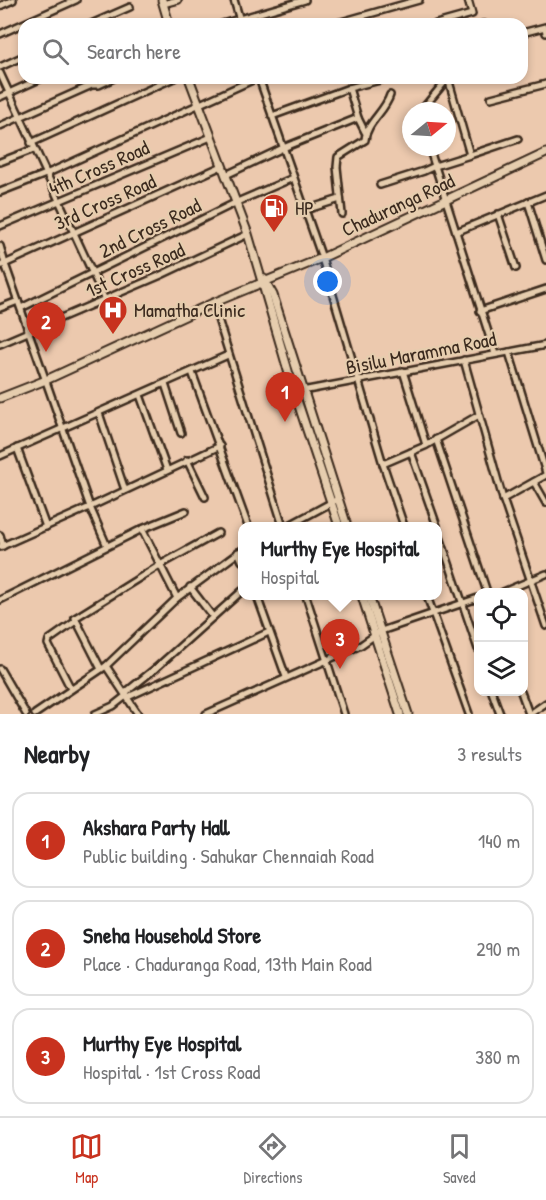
<!DOCTYPE html>
<meta charset="utf-8">
<style>
:root{--surface:#fff;--page:#f6f6f6;--text:#202124;--muted:#757577;--line:#e0e0e0;--accent:#c8321e}
body{margin:0;font-family:"Patrick Hand",sans-serif;background:var(--page);color:var(--text)}
.controls{position:absolute;right:18px;bottom:18px;display:grid;overflow:hidden;border-radius:12px;box-shadow:0 3px 9px #0003}
.controls button{width:54px;height:54px;display:grid;place-items:center;padding:0;border:0;border-bottom:2px solid var(--line);background:var(--surface);color:var(--text);font:30px sans-serif}
.compass{position:absolute;left:402px;top:102px;width:54px;height:54px;border-radius:50%;background:var(--surface);box-shadow:0 3px 9px #0003;rotate:72deg}
.you{position:absolute;left:328px;top:282px;width:21px;height:21px;margin:-15px;border:4px solid #fff;border-radius:50%;background:#1a73e8;box-shadow:0 0 0 9px #1a73e833}
.badge{display:grid;place-items:center;width:39px;height:39px;border-radius:50%;background:var(--accent);color:#fff;font-size:20px;font-weight:700}
.pin{position:absolute;translate:-50% -50px;filter:drop-shadow(0 2px 3px #0008)}
.pin::after{content:'';position:absolute;top:32px;width:21px;height:18px;background:inherit;clip-path:polygon(0 0,100% 0,50% 100%)}
.popup{position:absolute;left:238px;top:522px;width:204px;height:78px;box-sizing:border-box;display:grid;place-content:center;border-radius:12px;background:var(--surface);filter:drop-shadow(0 2px 4px #0005);font-size:20px;white-space:nowrap;color:var(--muted)}
.popup b{font-size:22px;color:var(--text)}
.popup::after{content:'';position:absolute;left:50%;top:100%;margin-left:-12px;border:12px solid transparent;border-top-color:var(--surface)}
.list{margin:0;padding:0;list-style:none}
h2{display:flex;justify-content:space-between;align-items:center;height:78px;margin:0;padding:0 24px;font-size:26px}
h2 small{font-size:20px;font-weight:400;color:var(--muted)}
.list li{display:grid;grid-template-columns:39px 1fr auto;gap:18px;align-items:center;box-sizing:border-box;height:96px;margin:0 12px 12px;padding:0 12px;border:2px solid var(--line);border-radius:18px}
.list b{display:block;font-size:22px;white-space:nowrap}
.list p{margin:0;font-size:20px;white-space:nowrap;color:var(--muted)}
.list em{font-size:20px;font-style:normal;color:var(--muted)}
.icon{flex:none;width:33px;height:33px;fill:none;stroke:currentColor;stroke-width:2;stroke-linecap:round;stroke-linejoin:round}
.map{position:relative;flex:none;width:546px;height:714px;overflow:hidden}
.search{position:absolute;background:var(--surface);box-shadow:0 3px 9px #0003;left:18px;right:18px;top:18px;height:66px;display:flex;align-items:center;gap:15px;box-sizing:border-box;padding:0 21px;border-radius:18px;color:var(--muted);font-size:22px}
.sheet{height:402px;background:var(--surface)}
nav{display:flex;justify-content:space-around;align-items:center;box-sizing:border-box;height:84px;border-top:2px solid var(--line);background:var(--surface);font-size:16px;color:var(--muted)}
nav a{display:grid;justify-items:center;gap:3px}
nav .on{color:var(--accent)}
.map>svg:first-child{display:block}
.lines{fill:none;stroke-linecap:round;stroke-linejoin:round}
.minor-casing{stroke:#3b2a1e;stroke-width:10}
.tertiary-casing{stroke:#3b2a1e;stroke-width:11}
.minor{stroke:#e6cdae;stroke-width:5}
.tertiary{stroke:#e6cdae;stroke-width:7}
.labels{text-anchor:middle;stroke-width:4.5;stroke-linejoin:round;paint-order:stroke}
.street-label{font-size:20px;fill:#3b2a1e;stroke:#e6cdae}
.poi-label{font-size:20px;fill:#3b2a1e;stroke:#e6cdae;text-anchor:start}
</style>
<div class="map">
<svg width="546" height="714" viewBox="0 0 546 714">
<rect width="100%" height="100%" fill="#ecc9ae"/>
<filter id="ink" filterUnits="userSpaceOnUse"><feTurbulence type="fractalNoise" baseFrequency=".0167" numOctaves="2"/><feDisplacementMap in="SourceGraphic" scale="12" xChannelSelector="R" yChannelSelector="G"/><feConvolveMatrix kernelMatrix="1 2 1 2 8 2 1 2 1" color-interpolation-filters="sRGB"/></filter>
<g filter="url(#ink)">
<g class="lines">
<g class="minor-casing">
<g id="minor">
<path d="M234 0 241 24"/>
<path d="M163 4 178 0"/>
<path d="M0 6 13 0"/>
<path d="M91 24 130 7"/>
<path d="M222 24 305 0"/>
<path d="M334 24 419 0"/>
<path d="M436 24 472 14 468 0"/>
<path d="M483 24H484"/>
<path d="M522 33 545 27 546 33"/>
<path d="M0 34 76 0"/>
<path d="M0 67 24 56"/>
<path d="M0 73 105 300"/>
<path d="M259 78 322 258 383 464 404 526"/>
<path d="M448 78 470 155 435 166 495 354"/>
<path d="M349 88 358 118 365 132"/>
<path d="M0 97 42 78"/>
<path d="M491 98 546 84"/>
<path d="M421 111 448 78"/>
<path d="M272 116 349 88 388 78"/>
<path d="M0 126 92 85H99L114 78"/>
<path d="M31 143 174 78"/>
<path d="M470 155 518 139"/>
<path d="M0 162 34 149"/>
<path d="M226 175 283 148 358 118"/>
<path d="M380 185 424 171 435 166 429 147"/>
<path d="M0 192 46 174 257 78"/>
<path d="M528 202 546 260"/>
<path d="M305 210 340 199"/>
<path d="M342 214 337 167 338 157 365 140C366 123 385 112 390 95"/>
<path d="M498 214 516 268"/>
<path d="M0 226 211 137"/>
<path d="M456 232 546 195"/>
<path d="M0 246 5 264 90 507 107 546"/>
<path d="M0 266 222 166"/>
<path d="M213 303 283 526"/>
<path d="M0 308 18 301"/>
<path d="M21 308 237 202 293 178"/>
<path d="M480 311 546 289"/>
<path d="M0 344 159 276 248 234"/>
<path d="M509 352 546 473"/>
<path d="M464 360 503 499 546 626"/>
<path d="M403 371 426 445"/>
<path d="M192 372 248 526"/>
<path d="M165 384 181 433"/>
<path d="M302 391 546 345"/>
<path d="M140 395 167 470"/>
<path d="M99 413 125 490"/>
<path d="M436 439 487 592"/>
<path d="M17 448 46 527"/>
<path d="M411 452 437 526"/>
<path d="M0 456 228 355"/>
<path d="M187 460 205 497"/>
<path d="M383 464 425 446 479 415"/>
<path d="M534 482 546 503"/>
<path d="M503 499 546 475"/>
<path d="M288 526 338 499"/>
<path d="M437 528 478 649"/>
<path d="M142 529 177 598"/>
<path d="M0 535 3 546"/>
<path d="M0 547 90 507 220 446"/>
<path d="M238 552 242 561"/>
<path d="M190 587 213 617"/>
<path d="M503 592 546 574"/>
<path d="M257 596 286 677"/>
<path d="M306 596 344 714"/>
<path d="M427 596 469 714"/>
<path d="M0 600 142 529 186 511"/>
<path d="M106 666 138 714"/>
<path d="M0 669 26 714"/>
<path d="M101 669 75 618 160 565 218 533"/>
<path d="M71 689 48 644 49 640 76 621"/>
<path d="M492 692 500 714"/>
<path d="M521 692 529 714"/>
<path d="M125 693 156 668 242 591"/>
<path d="M128 697 269 632"/>
<path d="M35 714 106 666 177 598 242 550"/>
<path d="M95 714 113 706 127 695"/>
<path d="M206 714 361 645 381 631 478 598"/>
<path d="M530 714 546 703"/>
</g>
</g>
<g class="tertiary-casing">
<g id="tertiary">
<path d="M162 0 169 24"/>
<path d="M189 78 248 234 294 391 339 526"/>
<path d="M264 279 273 295 347 526"/>
<path d="M0 398 46 380 213 303 322 258 546 153"/>
<path d="M362 596 400 714"/>
<path d="M369 596 408 714"/>
</g>
</g>
<use href="#minor" class="minor"/>
<use href="#tertiary" class="tertiary"/>
</g>
</g>
<defs>
<g id="fuel-pin" transform="scale(1.5)"><path d="M0 17L-7.5 6A9.5 9.5 0 1 1 7.5 6Z" fill="#c8321e" stroke="#e6cdae"/><path d="M-5.5-6h7V0h2V4h1.3V-2.5L3-4.5l.8-.8L6-3V5H2.5V1h-1V6h-7ZM-4.2-4.7v3.2H.2V-4.7Z" fill="#fff"/></g>
<g id="hospital-pin" transform="scale(1.5)"><path d="M0 17L-7.5 6A9.5 9.5 0 1 1 7.5 6Z" fill="#c8321e" stroke="#e6cdae"/><path d="M-5-5h3v3.5h4V-5h3V5h-3V1.5h-4V5h-3Z" fill="#fff"/></g>
</defs>
<g fill-rule="evenodd">
<use href="#fuel-pin" x="274" y="208"/>
<use href="#hospital-pin" x="113" y="310"/>
</g>
<g class="labels">
<g class="street-label">
<text transform="translate(99 168) rotate(-24)" y="7">4th Cross Road</text>
<text transform="translate(105 202) rotate(-24)" y="7">3rd Cross Road</text>
<text transform="translate(398 205) rotate(-25)" y="7">Chaduranga Road</text>
<text transform="translate(150 228) rotate(-26)" y="7">2nd Cross Road</text>
<text transform="translate(135 270) rotate(-24)" y="7">1st Cross Road</text>
<text transform="translate(421 353) rotate(-11)" y="7">Bisilu Maramma Road</text>
</g>
<g class="poi-label">
<text x="295" y="215">HP</text>
<text x="134" y="317">Mamatha Clinic</text>
</g>
</g>
</svg>
<div class="controls">
<button><svg class="icon" aria-label="locate" viewBox="0 0 24 24"><circle cx="12" cy="12" r="6"/><path d="M12 2v4M12 18v4M2 12h4M18 12h4"/></svg></button>
<button><svg class="icon" aria-label="layers" viewBox="0 0 24 24"><path d="M12 4l9 5-9 5-9-5zM3 14l9 5 9-5"/></svg></button>
</div>
<svg class="compass" viewBox="-18 -18 36 36"><path d="M0-13l5 13h-10z" fill="#e53935"/><path d="M0 13l5-13h-10z" fill="#757577"/></svg>
<div class="you"></div>
<div class="pin badge" style="left:285px;top:422px">1</div>
<div class="pin badge" style="left:46px;top:352px">2</div>
<div class="pin badge" style="left:340px;top:669px">3</div>
<div class="popup"><b>Murthy Eye Hospital</b>Hospital</div>
<div class="search"><svg class="icon" aria-label="search" viewBox="0 0 24 24"><circle cx="10" cy="10" r="6"/><path d="M15 15l6 6"/></svg>Search here</div>
</div>
<section class="sheet">
<h2>Nearby<small>3 results</small></h2>
<ul class="list">
<li><span class="badge">1</span><div><b>Akshara Party Hall</b><p>Public building · Sahukar Chennaiah Road</p></div><em>140 m</em></li>
<li><span class="badge">2</span><div><b>Sneha Household Store</b><p>Place · Chaduranga Road, 13th Main Road</p></div><em>290 m</em></li>
<li><span class="badge">3</span><div><b>Murthy Eye Hospital</b><p>Hospital · 1st Cross Road</p></div><em>380 m</em></li>
</ul>
</section>
<nav>
<a class="on"><svg class="icon" aria-label="map" viewBox="0 0 24 24"><path d="M3 6l6-2 6 2 6-2v14l-6 2-6-2-6 2zM9 4v14M15 6v14"/></svg>Map</a>
<a><svg class="icon" aria-label="directions" viewBox="0 0 24 24"><path d="M12 3l9 9-9 9-9-9zM9 14v-3h6M13 9l2 2-2 2"/></svg>Directions</a>
<a><svg class="icon" aria-label="saved" viewBox="0 0 24 24"><path d="M7 4h10v16l-5-4-5 4z"/></svg>Saved</a>
</nav>
